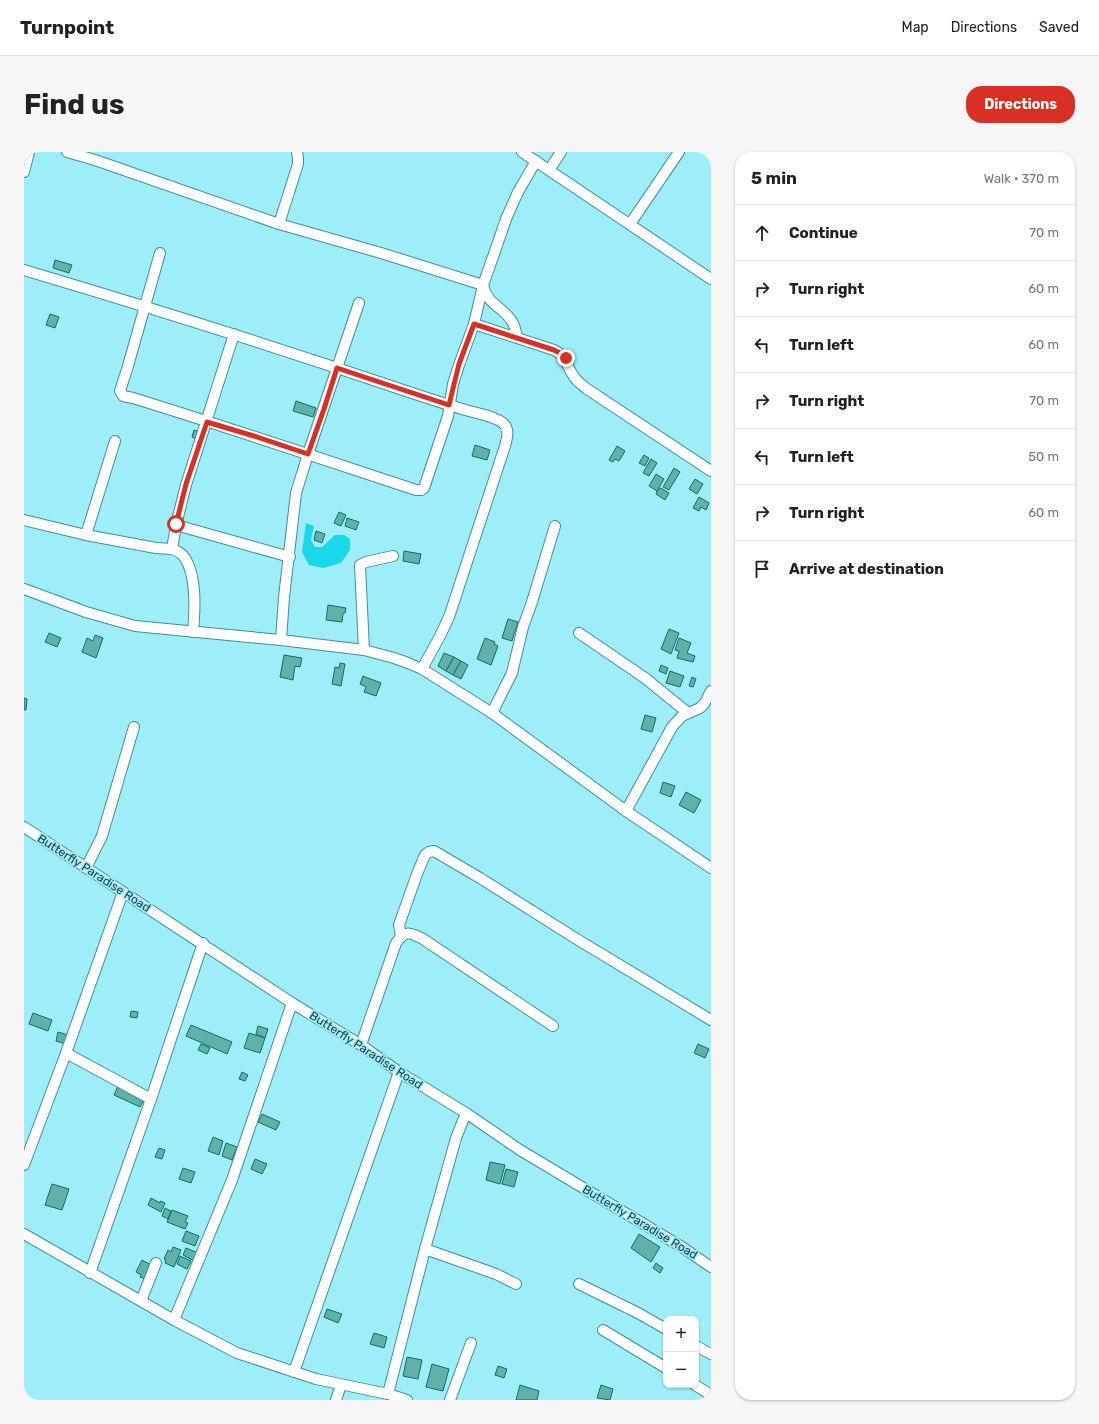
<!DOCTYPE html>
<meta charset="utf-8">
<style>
:root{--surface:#fff;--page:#f6f6f6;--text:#222;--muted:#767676;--line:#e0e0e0;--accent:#d93025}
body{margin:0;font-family:Rubik,sans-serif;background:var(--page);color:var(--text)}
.controls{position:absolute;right:12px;bottom:12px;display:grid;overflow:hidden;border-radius:8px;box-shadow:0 1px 3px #0004}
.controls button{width:36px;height:36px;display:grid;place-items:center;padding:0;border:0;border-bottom:1px solid var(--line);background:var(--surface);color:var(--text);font:20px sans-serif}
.stop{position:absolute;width:12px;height:12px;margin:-9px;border:3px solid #d93025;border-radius:50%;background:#fff}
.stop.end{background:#d93025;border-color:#fff;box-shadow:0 1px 4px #0008}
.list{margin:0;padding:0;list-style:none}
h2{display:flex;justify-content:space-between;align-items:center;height:52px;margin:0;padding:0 16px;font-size:17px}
h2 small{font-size:13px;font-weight:400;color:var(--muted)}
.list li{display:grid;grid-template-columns:26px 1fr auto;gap:12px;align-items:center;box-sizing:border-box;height:56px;padding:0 16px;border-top:1px solid var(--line)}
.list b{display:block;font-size:15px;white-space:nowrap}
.list em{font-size:13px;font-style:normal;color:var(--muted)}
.icon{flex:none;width:22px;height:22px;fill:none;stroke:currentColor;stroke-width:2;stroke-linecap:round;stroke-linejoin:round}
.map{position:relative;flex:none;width:687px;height:1248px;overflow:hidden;border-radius:16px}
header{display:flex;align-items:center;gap:24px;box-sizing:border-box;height:56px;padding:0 20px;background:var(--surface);border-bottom:1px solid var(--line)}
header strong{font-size:19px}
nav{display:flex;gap:22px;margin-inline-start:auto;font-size:14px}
.intro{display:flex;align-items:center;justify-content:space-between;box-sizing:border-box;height:96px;padding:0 24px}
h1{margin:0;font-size:28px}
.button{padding:10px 18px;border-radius:16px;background:var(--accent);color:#fff;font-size:14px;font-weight:700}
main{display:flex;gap:24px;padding:0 24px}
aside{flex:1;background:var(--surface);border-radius:16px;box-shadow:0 1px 3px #0004}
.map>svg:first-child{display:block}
.water{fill:#1bd7ea}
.building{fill:#61b1a8;stroke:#106d65}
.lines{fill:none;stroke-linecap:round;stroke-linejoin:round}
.street-casing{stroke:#3d909a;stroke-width:12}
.street{stroke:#fff;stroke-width:10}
.route{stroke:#d93025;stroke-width:5}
.labels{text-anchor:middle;stroke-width:3.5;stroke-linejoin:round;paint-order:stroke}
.street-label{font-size:12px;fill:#214347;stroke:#9deef9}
</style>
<header>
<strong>Turnpoint</strong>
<nav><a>Map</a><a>Directions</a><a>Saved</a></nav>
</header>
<div class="intro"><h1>Find us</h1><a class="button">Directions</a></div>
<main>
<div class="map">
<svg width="687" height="1248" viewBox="0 0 687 1248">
<rect width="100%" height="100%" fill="#9deef9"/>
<path class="water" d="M282 371 290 374 287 388 291 395H298L311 383H320L326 387V398L317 411 299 416 285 413 278 400Z"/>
<g class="building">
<path d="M31 108 48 113 45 121 29 116Z"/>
<path d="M26 162 35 165 31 176 22 173Z"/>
<path d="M272 249 292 256 289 265 269 259Z"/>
<path d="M170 278 175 280 173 287 168 285Z"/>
<path d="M451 293 466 298 463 308 448 304Z"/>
<path d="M593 294 601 299 595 309 591 307 589 310 585 308Z"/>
<path d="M620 303 625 306 621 314 615 311Z"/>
<path d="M627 307 633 311 625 324 619 321Z"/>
<path d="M650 316 656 320 645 338 639 335Z"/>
<path d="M632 322 640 327 633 339 625 334Z"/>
<path d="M671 327 679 332 673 342 665 337Z"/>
<path d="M637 336 645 341 641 348 632 342 633 339Z"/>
<path d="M675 345 685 351 682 358 677 355 675 359 669 356Z"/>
<path d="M315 360 322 363 317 374 310 371Z"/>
<path d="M323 366 335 370 332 378 321 374Z"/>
<path d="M292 379 301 382 298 391 290 388Z"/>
<path d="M380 399 397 402 395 412 379 409Z"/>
<path d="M304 453 322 456 321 461H319L318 470 302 468Z"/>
<path d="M484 467 494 470 488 489 478 486Z"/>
<path d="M645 477 655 481 647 502 637 497Z"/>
<path d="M25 481 37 486 33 495 21 490Z"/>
<path d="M71 483 79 486 72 506 58 500 63 486 69 489Z"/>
<path d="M461 486 471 490 470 492 474 494 467 513 453 507Z"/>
<path d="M655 486 667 491 663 501 671 504 669 510 653 506 655 499 651 498Z"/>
<path d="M420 501 430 505 422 519 414 514Z"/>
<path d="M260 503 278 506 276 515 271 514 269 528 256 525Z"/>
<path d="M430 505 437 509 429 523 422 519Z"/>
<path d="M437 509 444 513 437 527 429 523Z"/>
<path d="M316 511 321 512 317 534 308 532 311 515 315 516Z"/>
<path d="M637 513 644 516 642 522 635 519Z"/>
<path d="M646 519 660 524 656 535 642 531Z"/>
<path d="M339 524 357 531 352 544 340 540 342 535 336 532Z"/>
<path d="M668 525 672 527 669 535 665 534Z"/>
<path d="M0 546 3 547 2 558H0Z"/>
<path d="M621 563 632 566 628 580 617 577Z"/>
<path d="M639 630 651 634 647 645 636 641Z"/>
<path d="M662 640 677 648 670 661 655 653Z"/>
<path d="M107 859 114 860 113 866 106 865Z"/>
<path d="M9 861 28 868 24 879 5 872Z"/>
<path d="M167 873 208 890 203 902 162 884Z"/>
<path d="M234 874 244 877 241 886 232 882Z"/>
<path d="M34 880 44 883 42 892 32 889Z"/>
<path d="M225 881 241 886 236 901 220 896Z"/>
<path d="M177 892 186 896 183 902 174 898Z"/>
<path d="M674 892 685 897 681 906 670 901Z"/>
<path d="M218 920 224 923 221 929 215 927Z"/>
<path d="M95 932 121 945 116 955 90 943Z"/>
<path d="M238 962 256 970 252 978 234 970Z"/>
<path d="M189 985 199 989 195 1003 184 999Z"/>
<path d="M202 991 213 995 208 1008 198 1004Z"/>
<path d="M135 996 141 998 138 1007 131 1005Z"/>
<path d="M231 1007 243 1012 238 1022 227 1017Z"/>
<path d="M466 1010 481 1013 476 1032 462 1028Z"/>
<path d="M159 1016 171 1020 167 1031 155 1027Z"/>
<path d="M482 1017 494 1020 490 1035 478 1032Z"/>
<path d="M28 1032 45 1037 38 1058 21 1053Z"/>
<path d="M127 1046 136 1051V1049L141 1051 137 1060 124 1053Z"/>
<path d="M141 1056 147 1059 144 1067 138 1064Z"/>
<path d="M148 1058 164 1064 161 1070 164 1071 161 1077 143 1070Z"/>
<path d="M162 1079 175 1084 171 1094 158 1089Z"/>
<path d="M615 1082 636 1095 627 1110 607 1096Z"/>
<path d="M149 1095 157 1098 150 1115 141 1111 142 1108 140 1107 144 1098 147 1100Z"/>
<path d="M162 1096 174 1101 170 1109 159 1103Z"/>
<path d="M156 1104 167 1109 163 1117 153 1112Z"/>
<path d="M118 1108 129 1114 124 1128 116 1125 117 1123 112 1120Z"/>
<path d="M632 1111 639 1116 636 1121 629 1116Z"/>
<path d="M303 1157 318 1162 314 1171 300 1165Z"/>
<path d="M350 1181 363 1185 360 1196 346 1192Z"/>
<path d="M383 1205 398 1208 394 1227 379 1224Z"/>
<path d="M408 1212 425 1217 419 1239 402 1235Z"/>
<path d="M474 1214 483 1217 480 1226 471 1223Z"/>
<path d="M496 1233 515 1239 513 1248H492Z"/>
<path d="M577 1233 589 1237 586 1248 573 1246Z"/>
</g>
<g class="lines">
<g class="street-casing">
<g id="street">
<path d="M43 0 71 8 255 72 357 101 459 133C463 152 477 154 487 168 491 173 492 179 493 186"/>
<path d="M498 0 687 127"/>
<path d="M525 18 537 0"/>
<path d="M0 20 5 0"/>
<path d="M255 72 274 12V6L273 0"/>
<path d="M606 72 655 0"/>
<path d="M136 101 104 214 96 239 99 244 109 246C203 275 298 307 392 338H397L400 336 424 264 429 232 435 213 450 172 459 133 470 102 482 67 494 40 512 9"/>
<path d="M0 118C128 156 255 196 382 239 403 246 424 253 445 259 456 262 470 264 479 271 486 277 483 286 481 294L425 465 416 484 398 517"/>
<path d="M450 172 530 198C546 207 540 211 549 223 552 229 558 233 563 237L687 319"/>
<path d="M0 368 62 383 132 396 148 397 152 373 162 333 210 182"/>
<path d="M152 373 266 405"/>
<path d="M62 383 91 289"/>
<path d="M148 397C153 399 158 401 161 406 173 425 171 458 169 480"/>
<path d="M0 437 62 460 111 474 257 488 340 498 370 506 384 511 398 517 468 561 602 659 687 716"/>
<path d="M555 481 621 526 664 561"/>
<path d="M257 488 260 445 272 341 284 302 335 151"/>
<path d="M340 498 336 413 342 410 369 404"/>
<path d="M468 561 488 521 499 475 508 450 531 374"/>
<path d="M602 659 648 575 658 564 676 556 680 552 687 539"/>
<path d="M0 675 268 851 337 893 375 920 442 961 496 998 658 1095 687 1115"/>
<path d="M62 716 78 684 110 575"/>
<path d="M377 784 375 773 393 722 401 703 405 700 410 699 456 726 551 786 687 868"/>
<path d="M337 893 372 791C381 778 386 780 399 787L529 874"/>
<path d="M42 901 127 947"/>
<path d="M0 1013 42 901 99 740"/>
<path d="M0 1082 150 1168 213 1201 292 1227 364 1242 383 1248"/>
<path d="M401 1097 472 1122 492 1132"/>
<path d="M66 1121 127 947 179 791"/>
<path d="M555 1132 614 1161 642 1177"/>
<path d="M117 1149 132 1111"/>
<path d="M150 1168 208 1028 268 851"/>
<path d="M579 1178 642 1216"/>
<path d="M672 1194 687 1202"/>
<path d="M270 1220 375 920"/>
<path d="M671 1233 687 1243"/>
<path d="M364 1242 401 1097 432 986 442 961"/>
<path d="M312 1248 317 1233"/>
<path d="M426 1248 447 1191"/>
</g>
</g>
<use href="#street" class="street"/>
</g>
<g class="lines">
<path class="route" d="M152 372 162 332 183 270 233 285 284 302 300 257 313 216 425 253 435 212 450 172 530 198 538 202 542 206"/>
</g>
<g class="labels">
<g class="street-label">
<text transform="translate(70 721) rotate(33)" y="4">Butterfly Paradise Road</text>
<text transform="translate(342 898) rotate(33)" y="4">Butterfly Paradise Road</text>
<text transform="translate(616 1070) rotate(31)" y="4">Butterfly Paradise Road</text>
</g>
</g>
</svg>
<div class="controls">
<button>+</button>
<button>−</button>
</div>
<div class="stop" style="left:152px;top:372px"></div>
<div class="stop end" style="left:542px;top:206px"></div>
</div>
<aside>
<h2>5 min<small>Walk · 370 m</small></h2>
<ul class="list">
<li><svg class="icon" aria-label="ahead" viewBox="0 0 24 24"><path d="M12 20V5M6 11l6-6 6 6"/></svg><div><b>Continue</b></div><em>70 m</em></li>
<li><svg class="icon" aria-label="right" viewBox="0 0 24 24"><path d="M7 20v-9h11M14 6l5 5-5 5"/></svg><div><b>Turn right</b></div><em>60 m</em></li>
<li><svg class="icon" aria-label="left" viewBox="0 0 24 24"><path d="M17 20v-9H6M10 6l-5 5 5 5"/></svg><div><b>Turn left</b></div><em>60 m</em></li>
<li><svg class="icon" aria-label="right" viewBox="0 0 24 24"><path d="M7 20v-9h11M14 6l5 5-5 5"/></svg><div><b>Turn right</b></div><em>70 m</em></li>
<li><svg class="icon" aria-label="left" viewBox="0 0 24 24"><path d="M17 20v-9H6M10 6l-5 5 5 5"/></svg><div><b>Turn left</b></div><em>50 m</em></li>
<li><svg class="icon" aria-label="right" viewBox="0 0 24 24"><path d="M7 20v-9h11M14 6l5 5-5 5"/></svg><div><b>Turn right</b></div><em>60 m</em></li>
<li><svg class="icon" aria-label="arrive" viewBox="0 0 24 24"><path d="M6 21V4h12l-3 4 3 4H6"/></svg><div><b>Arrive at destination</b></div></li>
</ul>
</aside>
</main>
